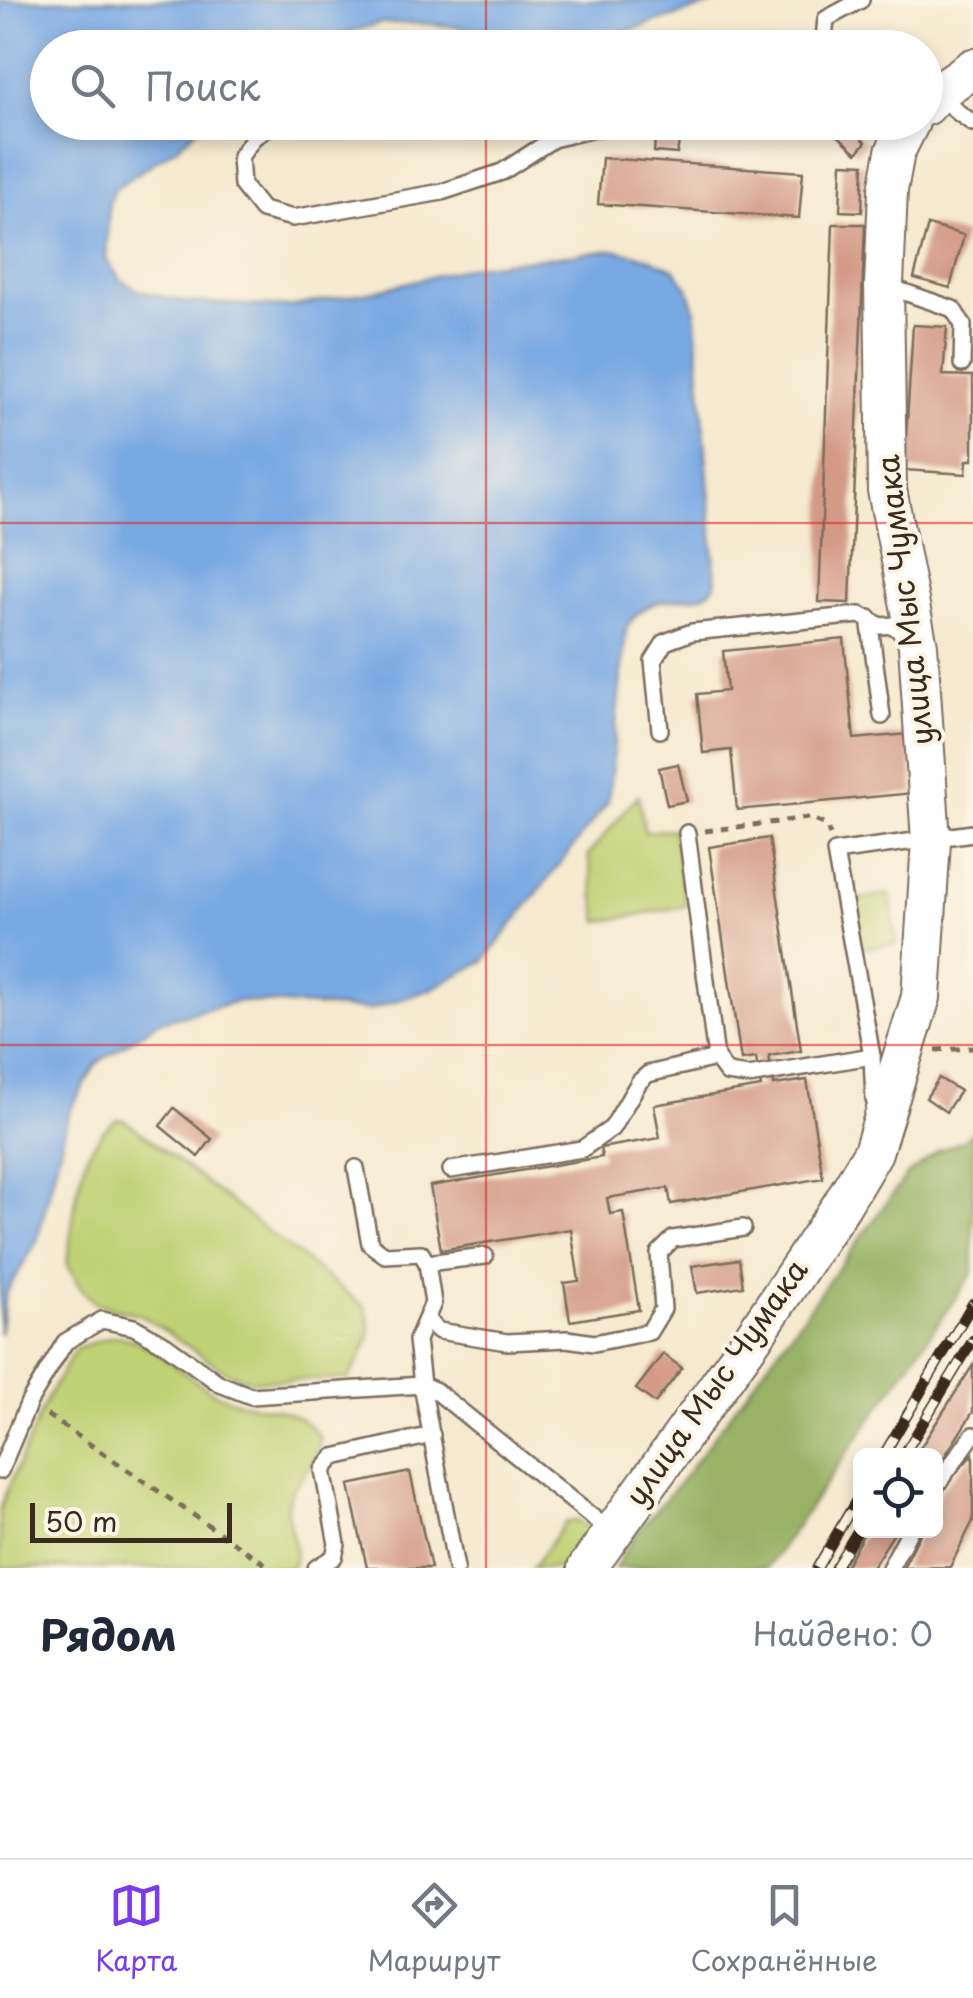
<!DOCTYPE html>
<html lang="ru">
<meta charset="utf-8">
<style>
:root{--surface:#fff;--page:#f6f6f7;--text:#1f2937;--muted:#747a83;--line:#e0e1e3;--accent:#7c3aed}
body{margin:0;font-family:"Playpen Sans",sans-serif;background:var(--page);color:var(--text)}
.controls{position:absolute;right:30px;bottom:30px;display:grid;overflow:hidden;border-radius:15px;box-shadow:0 5px 15px #0003}
.controls button{width:90px;height:90px;display:grid;place-items:center;padding:0;border:0;border-bottom:2px solid var(--line);background:var(--surface);color:var(--text);font:50px sans-serif}
.scale{position:absolute;left:30px;bottom:25px;width:202px;box-sizing:border-box;padding-left:10px;border:5px solid #3b2a1e;border-top:0;font-size:28px;line-height:35px;white-space:nowrap;color:#3b2a1e;-webkit-text-stroke:8px #fcf5e5;paint-order:stroke}
.list{margin:0;padding:0;list-style:none}
h2{display:flex;justify-content:space-between;align-items:center;height:130px;margin:0;padding:0 40px;font-size:42px}
h2 small{font-size:32px;font-weight:400;color:var(--muted)}
.icon{flex:none;width:55px;height:55px;fill:none;stroke:currentColor;stroke-width:2;stroke-linecap:round;stroke-linejoin:round}
.map{position:relative;flex:none;width:973px;height:1568px;overflow:hidden}
.search{position:absolute;background:var(--surface);box-shadow:0 5px 15px #0003;left:30px;right:30px;top:30px;height:110px;display:flex;align-items:center;gap:25px;box-sizing:border-box;padding:0 35px;border-radius:55px;color:var(--muted);font-size:38px}
.sheet{height:290px;background:var(--surface)}
nav{display:flex;justify-content:space-around;align-items:center;box-sizing:border-box;height:140px;border-top:2px solid var(--line);background:var(--surface);font-size:28px;color:var(--muted)}
nav a{display:grid;justify-items:center;gap:5px}
nav .on{color:var(--accent)}
.map>svg:first-child{display:block}
.green{fill:#c0d174;stroke:#7e7e49;stroke-width:2.5}
.forest{fill:#98b366;stroke:#6a6e42;stroke-width:2.5}
.water{fill:#79a9e3;stroke:#5a6a80;stroke-width:2.5}
.building{fill:#d39a86}
.lines{fill:none;stroke-linecap:round;stroke-linejoin:round}
.service-casing{stroke:#7c6d5c;stroke-width:20}
.tertiary-casing{stroke:#7c6d5c;stroke-width:42}
.path{stroke:#7c6d5c;stroke-width:5;stroke-dasharray:8 8;stroke-linecap:butt}
.service{stroke:#fff;stroke-width:15}
.tertiary{stroke:#fff;stroke-width:38}
.rail-casing{stroke:#3b2a1e;stroke-width:11}
.rail{stroke:#fcf5e5;stroke-width:8;stroke-dasharray:22;stroke-linecap:butt}
.grid{fill:none;stroke:#d62828;stroke-width:2.5;stroke-opacity:0.55}
.labels{text-anchor:middle;stroke-width:8;stroke-linejoin:round;paint-order:stroke}
.street-label{font-size:30px;fill:#3b2a1e;stroke:#fcf5e5}
</style>
<div class="map">
<svg width="973" height="1568" viewBox="0 0 973 1568">
<rect width="100%" height="100%" fill="#fcf5e5"/>
<filter id="ink" filterUnits="userSpaceOnUse"><feTurbulence type="fractalNoise" baseFrequency=".01" numOctaves="2"/><feDisplacementMap in="SourceGraphic" scale="20" xChannelSelector="R" yChannelSelector="G"/><feConvolveMatrix kernelMatrix="1 2 1 2 8 2 1 2 1" color-interpolation-filters="sRGB"/></filter>
<filter id="wash" filterUnits="userSpaceOnUse"><feTurbulence type="fractalNoise" baseFrequency=".0048" numOctaves="4" result="noise"/><feDisplacementMap in="SourceGraphic" scale="40" xChannelSelector="R" yChannelSelector="G"/><feGaussianBlur stdDeviation="2.25" result="paint"/><feColorMatrix in="noise" values="0 0 0 0 0 0 0 0 0 0 0 0 0 0 0 0 0 1.4 0 .05"/><feComposite in="paint" operator="in"/></filter>
<g filter="url(#wash)">
<rect width="100%" height="100%" fill="#f5e9cf"/>
<g class="green">
<path d="M638 795 645 832 673 829 686 906 599 922 588 855Z"/>
<path d="M890 894 897 944 858 949 852 900Z"/>
<path d="M117 1119 125 1120 365 1307C377 1336 363 1354 348 1379L251 1381 226 1372 141 1315 97 1304 81 1289 67 1263 77 1191 87 1155 103 1131Z"/>
<path d="M113 1336C148 1337 183 1376 215 1393 256 1415 289 1398 320 1437 319 1471 288 1482 287 1507 287 1529 301 1546 292 1568H0V1512L5 1495 48 1396 76 1348Z"/>
<path d="M577 1520 595 1533 579 1568H532L565 1523Z"/>
</g>
<path class="forest" d="M973 1131V1273L767 1568H615L633 1537 684 1477 907 1175 938 1151 962 1141Z"/>
<path class="water" d="M0 0H727L592 42 430 24 380 23 301 47 48 48V122L204 123 177 147 114 189 109 203 106 259 121 280 141 291 186 302 289 307 374 291 473 266 613 250 644 256 674 269 688 288 695 310 716 582C702 614 654 580 626 629L608 802 484 961 429 990 369 1010 239 1001 160 1021 96 1064 69 1113 37 1241 6 1293 0 1334Z"/>
<g id="blocks">
<g class="building">
<path d="M823 122H843L866 142 857 153Z"/>
<path d="M655 139 679 141 677 154 654 152Z"/>
<path d="M602 158 803 172 799 218 598 204Z"/>
<path d="M842 163 864 164 862 212 840 211Z"/>
<path d="M833 224H865L850 603 819 602Z"/>
<path d="M928 225 964 235 950 288 914 278Z"/>
<path d="M913 325 947 327 943 375 973 376V460H967L966 474 904 470Z"/>
<path d="M844 639 854 739 908 734 914 793 737 810 731 750 703 753 697 694 727 691 723 651Z"/>
<path d="M678 764 687 801 667 805 659 768Z"/>
<path d="M769 838 801 1051 769 1056 774 1085 807 1080 823 1178 671 1204 668 1188 607 1198 610 1214 623 1212 639 1310 570 1321 564 1283 579 1281 571 1229 441 1250 430 1186 602 1157 600 1148 660 1138 654 1105 761 1087 756 1058 741 1060 709 847Z"/>
<path d="M939 1078 960 1091 946 1112 926 1098Z"/>
<path d="M174 1108 212 1139 198 1157 160 1126Z"/>
<path d="M739 1259 743 1286 697 1293 692 1266Z"/>
<path d="M663 1354 682 1368 655 1403 636 1389Z"/>
<path d="M973 1365V1412L936 1470V1456H915Z"/>
<path d="M973 1454V1521L950 1567 903 1568 922 1530H936V1500L939 1492Z"/>
<path d="M410 1472 431 1568H367L349 1485Z"/>
<path d="M866 1530H896L872 1568H844Z"/>
</g>
</g>
</g>
<g filter="url(#ink)">
<use href="#blocks" fill-opacity="0" stroke="#7c6d5c" stroke-width="2.5"/>
<g class="lines">
<g class="service-casing">
<g id="service">
<path d="M823 48 826 19 861 0"/>
<path d="M940 91 956 111 973 123"/>
<path d="M277 122 254 137 240 157 242 185 262 210 293 218 442 192 502 172 553 139 622 122"/>
<path d="M532 122 553 139"/>
<path d="M884 285 953 309 963 325 962 364"/>
<path d="M869 618 882 716"/>
<path d="M660 730 653 661 665 642 692 632 860 615 881 626 893 625 909 639"/>
<path d="M687 833 716 1058 727 1073 748 1076 872 1056"/>
<path d="M874 1100 872 1056 835 852 973 833"/>
<path d="M356 1168 370 1244 385 1255 421 1253 427 1263"/>
<path d="M451 1170 582 1149 612 1128 639 1082 648 1074 716 1058"/>
<path d="M485 1256 427 1263 433 1303 417 1340 422 1385 436 1391 611 1532"/>
<path d="M427 1320 439 1331 507 1342 567 1339 594 1343 649 1332 663 1309 659 1253 673 1239 743 1228"/>
<path d="M0 1471 29 1402 65 1342 102 1320 134 1327 166 1345 220 1384 251 1396 422 1385 456 1568"/>
<path d="M936 1486 973 1435"/>
<path d="M316 1568 334 1557 337 1544 323 1470 334 1457 432 1435"/>
<path d="M890 1568 910 1530"/>
</g>
</g>
<g class="tertiary-casing">
<g id="tertiary">
<path d="M926 106 940 91 973 68"/>
<path d="M587 1568 754 1336 841 1206 873 1152 921 997 931 841 918 646 887 490 884 285 888 190 895 152 910 122"/>
</g>
</g>
<g class="path">
<path d="M705 831 809 818 826 825 830 835"/>
<path d="M936 1050 973 1048"/>
<path d="M47 1415 271 1568"/>
</g>
<use href="#service" class="service"/>
<use href="#tertiary" class="tertiary"/>
<g class="rail-casing">
<g id="rail">
<path d="M883 1456 973 1303"/>
<path d="M903 1456 973 1340"/>
<path d="M817 1568 860 1494"/>
<path d="M835 1568 860 1527"/>
</g>
</g>
<use href="#rail" class="rail"/>
</g>
</g>
<path class="grid" d="M486 0V48M486 122V1568M0 523H973M0 1045H973"/>
<g class="labels">
<g class="street-label">
<text transform="translate(906 600) rotate(-97)" y="10">улица Мыс Чумака</text>
<text transform="translate(717 1383) rotate(-55)" y="10">улица Мыс Чумака</text>
</g>
</g>
</svg>
<div class="controls">
<button><svg class="icon" aria-label="locate" viewBox="0 0 24 24"><circle cx="12" cy="12" r="6"/><path d="M12 2v4M12 18v4M2 12h4M18 12h4"/></svg></button>
</div>
<div class="scale">50 m</div>
<div class="search"><svg class="icon" aria-label="search" viewBox="0 0 24 24"><circle cx="10" cy="10" r="6"/><path d="M15 15l6 6"/></svg>Поиск</div>
</div>
<section class="sheet">
<h2>Рядом<small>Найдено: 0</small></h2>
<ul class="list">
</ul>
</section>
<nav>
<a class="on"><svg class="icon" aria-label="map" viewBox="0 0 24 24"><path d="M3 6l6-2 6 2 6-2v14l-6 2-6-2-6 2zM9 4v14M15 6v14"/></svg>Карта</a>
<a><svg class="icon" aria-label="directions" viewBox="0 0 24 24"><path d="M12 3l9 9-9 9-9-9zM9 14v-3h6M13 9l2 2-2 2"/></svg>Маршрут</a>
<a><svg class="icon" aria-label="saved" viewBox="0 0 24 24"><path d="M7 4h10v16l-5-4-5 4z"/></svg>Сохранённые</a>
</nav>
